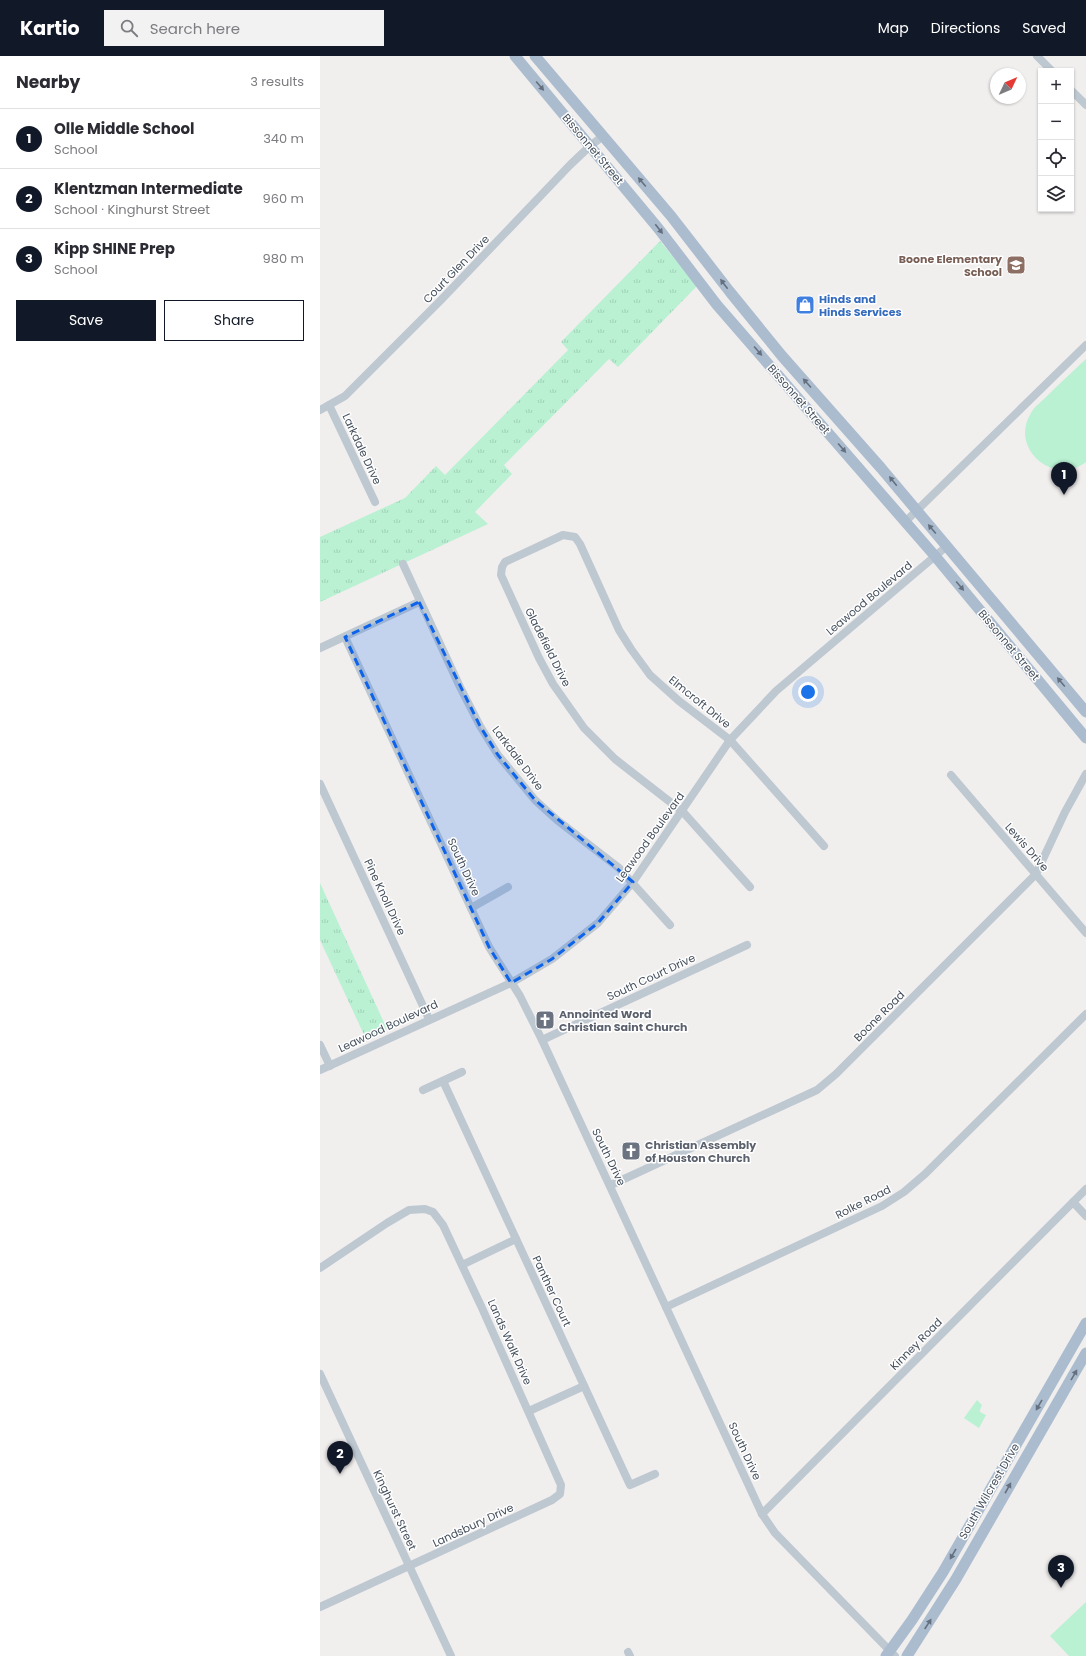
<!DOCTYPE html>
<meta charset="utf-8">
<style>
:root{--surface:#fff;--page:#f2f2f3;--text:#2b2b33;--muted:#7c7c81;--line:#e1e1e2;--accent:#111827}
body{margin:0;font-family:Poppins,sans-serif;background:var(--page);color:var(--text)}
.controls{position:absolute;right:12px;top:12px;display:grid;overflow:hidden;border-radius:0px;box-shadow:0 1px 3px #0004}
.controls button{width:36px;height:36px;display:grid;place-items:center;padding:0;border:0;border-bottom:1px solid var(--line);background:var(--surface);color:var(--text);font:20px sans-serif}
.compass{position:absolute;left:670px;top:12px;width:36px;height:36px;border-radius:50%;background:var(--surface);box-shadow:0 1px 3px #0004;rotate:46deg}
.you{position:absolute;left:488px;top:636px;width:14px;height:14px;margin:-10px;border:3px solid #fff;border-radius:50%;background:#1a73e8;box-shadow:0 0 0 6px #1a73e833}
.badge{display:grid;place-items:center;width:26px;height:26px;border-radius:50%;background:var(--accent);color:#fff;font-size:13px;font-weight:700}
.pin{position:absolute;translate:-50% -33px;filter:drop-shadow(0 1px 2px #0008)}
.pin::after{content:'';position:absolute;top:21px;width:14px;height:12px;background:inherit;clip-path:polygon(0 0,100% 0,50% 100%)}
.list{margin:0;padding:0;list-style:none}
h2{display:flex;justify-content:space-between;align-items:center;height:52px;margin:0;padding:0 16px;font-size:17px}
h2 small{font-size:13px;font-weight:400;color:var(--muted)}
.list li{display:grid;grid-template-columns:26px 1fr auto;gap:12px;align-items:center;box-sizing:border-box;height:60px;padding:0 16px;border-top:1px solid var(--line)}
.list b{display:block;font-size:15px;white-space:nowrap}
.list p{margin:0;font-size:13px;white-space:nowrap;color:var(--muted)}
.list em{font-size:13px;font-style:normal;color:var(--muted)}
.actions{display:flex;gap:8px;padding:12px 16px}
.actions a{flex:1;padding:9px 0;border:1px solid var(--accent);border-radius:0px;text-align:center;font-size:14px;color:var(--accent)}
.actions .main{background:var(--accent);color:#fff}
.icon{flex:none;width:22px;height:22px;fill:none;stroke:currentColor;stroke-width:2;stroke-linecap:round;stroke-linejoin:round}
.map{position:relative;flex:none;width:766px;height:1600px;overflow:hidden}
header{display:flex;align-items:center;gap:24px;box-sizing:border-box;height:56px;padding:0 20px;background:var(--accent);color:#fff}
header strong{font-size:19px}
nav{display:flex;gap:22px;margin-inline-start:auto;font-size:14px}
.search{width:280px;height:36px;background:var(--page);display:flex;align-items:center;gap:10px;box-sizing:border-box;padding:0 14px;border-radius:0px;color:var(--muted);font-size:15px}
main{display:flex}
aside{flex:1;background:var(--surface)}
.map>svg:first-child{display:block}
.grass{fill:url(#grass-tufts)}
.green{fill:#b9f1d2}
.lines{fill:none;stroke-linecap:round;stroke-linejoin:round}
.minor{stroke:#bec8d1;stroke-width:8}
.major{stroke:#acbccf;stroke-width:11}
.oneway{fill:#64707f}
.marked{fill:#0e63eb;fill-opacity:0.2;stroke:#0e63eb;stroke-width:3;stroke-dasharray:8 5;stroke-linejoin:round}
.labels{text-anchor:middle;stroke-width:3;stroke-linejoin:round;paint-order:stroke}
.street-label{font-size:11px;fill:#45505d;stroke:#fff}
.education-label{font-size:11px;font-weight:bold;fill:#785e54;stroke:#fff;text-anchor:end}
.shop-label{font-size:11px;font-weight:bold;fill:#366cbe;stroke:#fff;text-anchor:start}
.worship-label{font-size:11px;font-weight:bold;fill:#5b616d;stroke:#fff;text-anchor:start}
</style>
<header>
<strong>Kartio</strong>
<div class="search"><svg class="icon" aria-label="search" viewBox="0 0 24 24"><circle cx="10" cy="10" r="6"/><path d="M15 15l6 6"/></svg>Search here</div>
<nav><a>Map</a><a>Directions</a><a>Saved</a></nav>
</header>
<main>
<aside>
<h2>Nearby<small>3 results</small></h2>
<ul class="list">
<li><span class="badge">1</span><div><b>Olle Middle School</b><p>School</p></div><em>340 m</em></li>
<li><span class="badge">2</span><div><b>Klentzman Intermediate</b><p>School · Kinghurst Street</p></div><em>960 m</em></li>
<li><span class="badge">3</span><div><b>Kipp SHINE Prep</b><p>School</p></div><em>980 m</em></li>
</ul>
<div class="actions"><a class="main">Save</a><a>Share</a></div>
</aside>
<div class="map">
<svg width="766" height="1600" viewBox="0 0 766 1600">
<defs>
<pattern id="grass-tufts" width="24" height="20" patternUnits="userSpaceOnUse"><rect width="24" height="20" fill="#b9f1d2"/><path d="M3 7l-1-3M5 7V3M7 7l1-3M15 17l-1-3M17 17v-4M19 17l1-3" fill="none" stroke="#a0d0b7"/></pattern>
</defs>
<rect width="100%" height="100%" fill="#f1eeee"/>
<g class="grass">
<path d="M340 185 377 230 298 311 289 303 184 409 192 418 155 456 168 468 0 546V481L85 442 116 410 125 419 248 294 241 286Z"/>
<path d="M0 827 67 973 46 983 0 884Z"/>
</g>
<g class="green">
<path d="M766 303V406C733 431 689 392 711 357 714 351 721 346 726 341 739 328 753 315 766 303Z"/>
<path d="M657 1344 662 1349 660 1354V1356L666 1359 659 1372 644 1362Z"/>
<path d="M766 1546V1600H749L730 1580Z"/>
</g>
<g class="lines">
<g class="minor">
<path d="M717 0 732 15"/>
<path d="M751 34 766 49"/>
<path d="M9 349 55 446"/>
<path d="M0 354 25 340 120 245 250 109 270 90 283 80"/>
<path d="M585 466 766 289"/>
<path d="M83 508 140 631 160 670 178 699 215 744 237 764 299 812 350 869"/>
<path d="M25 581 169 891 200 940 222 984 442 1458 455 1477 575 1600"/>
<path d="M0 592 99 546"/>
<path d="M631 719 766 877"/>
<path d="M0 728 109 963"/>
<path d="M430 831 363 756 295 703 264 672 233 628 219 602 181 519 182 511 185 506 243 479 255 481 260 488 299 574 311 593 330 619 359 645 410 684 504 790"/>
<path d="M151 852 188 831"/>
<path d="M222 984 427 889"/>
<path d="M0 989 10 1010"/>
<path d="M0 1014 191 927 232 903 278 867 313 826 410 684 456 635 627 490"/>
<path d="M123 1025 310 1429 335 1418"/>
<path d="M103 1034 142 1016"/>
<path d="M291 1129 497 1034 516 1018 716 818 745 756 766 718"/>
<path d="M753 1146 766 1160"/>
<path d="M142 1209 196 1183"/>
<path d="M0 1212 67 1167 89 1154 105 1153 113 1156 123 1169 162 1252 241 1429 240 1438 232 1444 0 1551"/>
<path d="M346 1251 562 1150 584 1136 605 1118 766 958"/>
<path d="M0 1318 131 1600"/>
<path d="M209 1355 264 1330"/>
<path d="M442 1458 766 1133"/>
<path d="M308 1596 310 1600"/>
</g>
<g class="major">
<path d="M195 0 338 172 397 249 615 500 766 682"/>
<path d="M215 0 351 160 410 236 462 300 561 412 766 656"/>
<path d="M566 1600 592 1564 623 1516 766 1267"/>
<path d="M587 1600 636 1523 766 1297"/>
</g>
</g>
<defs><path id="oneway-solid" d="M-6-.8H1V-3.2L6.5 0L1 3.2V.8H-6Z"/></defs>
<g class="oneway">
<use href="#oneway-solid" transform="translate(220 30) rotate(50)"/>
<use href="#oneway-solid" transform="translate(322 126) rotate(-130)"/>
<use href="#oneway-solid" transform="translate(339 173) rotate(52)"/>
<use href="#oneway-solid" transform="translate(404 228) rotate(-127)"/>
<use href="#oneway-solid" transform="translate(438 295) rotate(49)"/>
<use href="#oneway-solid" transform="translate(487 327) rotate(-132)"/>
<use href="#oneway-solid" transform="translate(522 392) rotate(49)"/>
<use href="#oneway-solid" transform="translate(573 425) rotate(-129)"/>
<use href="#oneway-solid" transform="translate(612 473) rotate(-130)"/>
<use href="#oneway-solid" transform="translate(640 530) rotate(50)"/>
<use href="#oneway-solid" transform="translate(741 626) rotate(-130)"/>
<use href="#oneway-solid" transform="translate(754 1319) rotate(-60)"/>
<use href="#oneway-solid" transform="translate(719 1349) rotate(120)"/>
<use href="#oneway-solid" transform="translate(688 1432) rotate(-61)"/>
<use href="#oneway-solid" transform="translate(633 1498) rotate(120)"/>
<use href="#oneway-solid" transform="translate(608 1568) rotate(-57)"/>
</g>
<path class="marked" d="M99 546 160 670 178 699 215 744 313 826 278 867 232 903 191 927 169 891 25 581Z"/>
<defs>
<g id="school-square" transform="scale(1)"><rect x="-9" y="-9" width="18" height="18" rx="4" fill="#8d6e63" stroke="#fff"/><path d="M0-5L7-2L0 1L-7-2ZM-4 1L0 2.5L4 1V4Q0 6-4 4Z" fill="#fff"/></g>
<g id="shop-square" transform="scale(1)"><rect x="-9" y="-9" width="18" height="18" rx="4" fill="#3f7fe0" stroke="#fff"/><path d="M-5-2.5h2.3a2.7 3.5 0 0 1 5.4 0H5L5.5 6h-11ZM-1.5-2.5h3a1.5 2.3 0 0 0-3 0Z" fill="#fff"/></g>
<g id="church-square" transform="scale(1)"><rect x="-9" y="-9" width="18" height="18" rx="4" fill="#6b7280" stroke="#fff"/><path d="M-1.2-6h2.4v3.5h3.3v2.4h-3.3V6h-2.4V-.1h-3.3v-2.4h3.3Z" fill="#fff"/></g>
</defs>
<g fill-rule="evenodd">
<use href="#school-square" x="696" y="209"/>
<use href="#shop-square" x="485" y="249"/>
<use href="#church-square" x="225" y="964"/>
<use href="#church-square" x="311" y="1095"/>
</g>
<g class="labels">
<g class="street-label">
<text transform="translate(273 93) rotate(50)" y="4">Bissonnet Street</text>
<text transform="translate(136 213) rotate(-46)" y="4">Court Glen Drive</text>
<text transform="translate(479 343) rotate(49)" y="4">Bissonnet Street</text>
<text transform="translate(42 393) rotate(65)" y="4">Larkdale Drive</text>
<text transform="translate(549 542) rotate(-40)" y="4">Leawood Boulevard</text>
<text transform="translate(689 589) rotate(50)" y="4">Bissonnet Street</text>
<text transform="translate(228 591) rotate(63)" y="4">Gladefield Drive</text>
<text transform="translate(380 646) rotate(39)" y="4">Elmcroft Drive</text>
<text transform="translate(198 702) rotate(53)" y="4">Larkdale Drive</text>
<text transform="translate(330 781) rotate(-54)" y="4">Leawood Boulevard</text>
<text transform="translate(707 791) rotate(49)" y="4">Lewis Drive</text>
<text transform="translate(144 811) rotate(65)" y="4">South Drive</text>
<text transform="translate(65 841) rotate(65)" y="4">Pine Knoll Drive</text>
<text transform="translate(331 921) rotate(-25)" y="4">South Court Drive</text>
<text transform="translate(559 960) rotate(-45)" y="4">Boone Road</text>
<text transform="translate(68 970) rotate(-25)" y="4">Leawood Boulevard</text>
<text transform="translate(289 1101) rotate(64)" y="4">South Drive</text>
<text transform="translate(543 1146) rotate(-27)" y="4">Rolke Road</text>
<text transform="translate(232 1235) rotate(65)" y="4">Panther Court</text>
<text transform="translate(190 1286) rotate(66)" y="4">Lands Walk Drive</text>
<text transform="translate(596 1288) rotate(-45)" y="4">Kinney Road</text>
<text transform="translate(425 1395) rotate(65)" y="4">South Drive</text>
<text transform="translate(669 1435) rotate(-60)" y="4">South Wilcrest Drive</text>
<text transform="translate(75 1454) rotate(65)" y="4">Kinghurst Street</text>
<text transform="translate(153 1469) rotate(-25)" y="4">Landsbury Drive</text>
</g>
<g class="education-label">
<text x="682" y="207">Boone Elementary<tspan x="682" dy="13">School</tspan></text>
</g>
<g class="shop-label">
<text x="499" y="247">Hinds and<tspan x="499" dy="13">Hinds Services</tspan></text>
</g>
<g class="worship-label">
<text x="239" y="962">Annointed Word<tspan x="239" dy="13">Christian Saint Church</tspan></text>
<text x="325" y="1093">Christian Assembly<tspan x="325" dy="13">of Houston Church</tspan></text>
</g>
</g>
</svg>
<div class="controls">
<button>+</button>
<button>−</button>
<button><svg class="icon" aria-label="locate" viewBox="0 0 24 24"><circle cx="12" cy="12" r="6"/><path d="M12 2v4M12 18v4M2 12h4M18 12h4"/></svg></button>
<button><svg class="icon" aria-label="layers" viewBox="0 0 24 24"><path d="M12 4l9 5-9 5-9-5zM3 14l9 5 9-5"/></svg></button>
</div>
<svg class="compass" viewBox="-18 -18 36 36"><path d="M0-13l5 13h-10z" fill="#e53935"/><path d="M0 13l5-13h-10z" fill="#7c7c81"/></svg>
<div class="you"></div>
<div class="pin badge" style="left:744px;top:439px">1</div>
<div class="pin badge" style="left:20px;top:1418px">2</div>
<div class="pin badge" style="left:741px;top:1532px">3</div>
</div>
</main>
